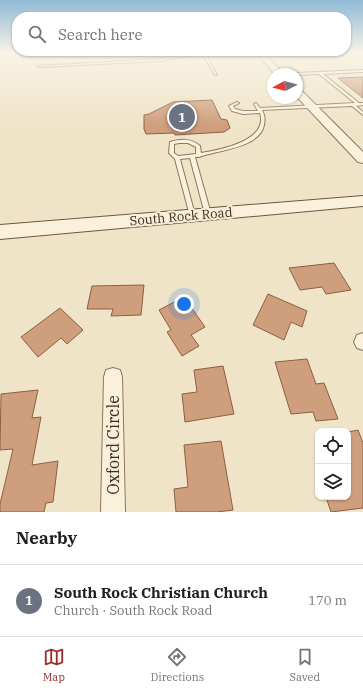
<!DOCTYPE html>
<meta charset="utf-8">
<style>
:root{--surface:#fff;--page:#f6f6f6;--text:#202124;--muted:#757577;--line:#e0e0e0;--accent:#9e2a2b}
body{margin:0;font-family:"IBM Plex Serif",serif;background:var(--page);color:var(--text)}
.controls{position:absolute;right:12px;bottom:12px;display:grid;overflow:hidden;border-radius:8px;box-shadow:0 1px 3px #0004}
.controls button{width:36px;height:36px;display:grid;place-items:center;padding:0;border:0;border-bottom:1px solid var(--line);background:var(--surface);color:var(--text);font:20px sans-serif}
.compass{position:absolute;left:267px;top:68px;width:36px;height:36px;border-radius:50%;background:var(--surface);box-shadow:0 1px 3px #0004;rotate:263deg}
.you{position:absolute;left:184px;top:304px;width:14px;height:14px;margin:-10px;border:3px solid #fff;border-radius:50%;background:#1a73e8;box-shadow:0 0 0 6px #1a73e833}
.badge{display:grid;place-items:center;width:26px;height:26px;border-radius:50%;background:var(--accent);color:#fff;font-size:13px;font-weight:700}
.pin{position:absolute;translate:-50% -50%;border:2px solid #fff;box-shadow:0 1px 4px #0006}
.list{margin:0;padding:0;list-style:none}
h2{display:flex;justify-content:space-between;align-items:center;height:52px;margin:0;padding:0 16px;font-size:17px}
h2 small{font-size:13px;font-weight:400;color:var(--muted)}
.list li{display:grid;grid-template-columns:26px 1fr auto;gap:12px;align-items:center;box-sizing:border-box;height:72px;padding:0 16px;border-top:1px solid var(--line)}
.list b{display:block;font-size:15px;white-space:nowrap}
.list p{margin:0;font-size:13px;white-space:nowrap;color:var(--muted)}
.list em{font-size:13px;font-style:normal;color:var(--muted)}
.icon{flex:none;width:22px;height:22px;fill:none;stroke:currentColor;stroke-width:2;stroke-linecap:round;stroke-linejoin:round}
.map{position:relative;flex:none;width:363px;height:512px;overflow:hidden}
.search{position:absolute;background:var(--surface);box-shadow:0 1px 3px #0004;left:12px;right:12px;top:12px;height:44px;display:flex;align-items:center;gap:10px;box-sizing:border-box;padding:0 14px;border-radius:16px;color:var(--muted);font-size:15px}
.sheet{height:124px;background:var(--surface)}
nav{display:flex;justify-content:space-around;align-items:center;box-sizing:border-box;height:56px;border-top:1px solid var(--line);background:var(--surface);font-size:11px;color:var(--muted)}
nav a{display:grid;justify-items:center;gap:2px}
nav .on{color:var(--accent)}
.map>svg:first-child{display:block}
.farmland{fill:#e6deb5}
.building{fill:#cf9f7d;stroke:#8d5f41}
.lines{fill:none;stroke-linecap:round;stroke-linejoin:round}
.service-casing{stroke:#8d765c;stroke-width:2}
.minor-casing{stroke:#8d765c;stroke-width:2}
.tertiary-casing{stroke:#8d765c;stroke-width:2}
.secondary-casing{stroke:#6f573f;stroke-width:2}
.service{fill:#faf1dc;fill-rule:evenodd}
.minor{fill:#faf1dc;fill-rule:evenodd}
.tertiary{fill:#faf1dc;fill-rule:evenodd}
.secondary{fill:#faf1dc;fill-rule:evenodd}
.labels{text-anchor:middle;stroke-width:4;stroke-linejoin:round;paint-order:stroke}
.street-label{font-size:13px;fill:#3d2e20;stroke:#f7eed8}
.near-street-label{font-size:16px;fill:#3d2e20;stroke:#f7eed8}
</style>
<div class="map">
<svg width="363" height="512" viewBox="0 0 363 512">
<rect width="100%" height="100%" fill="#f0e4c8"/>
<path class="farmland" d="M262 53H363V58L272 63Z"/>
<g class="building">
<path d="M363 77V98L338 78Z"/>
<path d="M212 100 221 119 227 120 230 128 224 132 175 135 174 133 146 134 144 129V115L149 114 173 102Z"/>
<path d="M334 263 351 290 326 294 322 287 300 290 289 268Z"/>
<path d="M144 285 141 315 111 316 113 309H87L92 286Z"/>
<path d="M268 294 307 311 302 327 291 322 284 340 253 325Z"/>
<path d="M184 297 205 327 191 335 199 346 182 356 167 332 171 330 159 310Z"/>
<path d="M60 308 83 330 67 344 61 338 38 357 21 337Z"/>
<path d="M307 359 316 384 324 383 338 419 316 421 313 412 291 414 275 362Z"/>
<path d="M223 366 234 414 185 422 182 394 197 392 194 370Z"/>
<path d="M38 390 32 418 41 417 32 465 58 461 53 502 46 503 44 512H0V504L13 449 0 450 1 394Z"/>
<path d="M358 430 363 443V508L331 512 326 497H348V432Z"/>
<path d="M221 441 233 510 217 512H176L174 489 188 487 184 445Z"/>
</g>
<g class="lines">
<g class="service-casing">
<g id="service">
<path d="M196 53H205L217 75H215L202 54 161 61 39 67 37 66 161 59Z"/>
<path d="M363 70V72L323 74 359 103H363V105L356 106 363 112V115L352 106 262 110C265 116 265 119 264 125 259 149 216 150 199 157H195L211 214 210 215 208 216 205 214 190 158 180 159 195 215 194 216H190L175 159 169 153 170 142C181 139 191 138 200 146L201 153C219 150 269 141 260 113L243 114 232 111 229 106 237 102 239 103 233 106 235 109 243 111H258L254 104 256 103 260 108 355 103 319 74 297 75 295 74 297 73ZM179 143H188L196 147V154L178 156 174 153V144Z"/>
</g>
</g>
<g class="minor-casing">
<g id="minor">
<path d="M363 333V350L357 348 354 342 357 335Z"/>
<path d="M113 368 120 370 122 377 125 512H101L104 377 106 370Z"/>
</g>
</g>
<g class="tertiary-casing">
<g id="tertiary">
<path d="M256 53H264L284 74H275Z"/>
<path d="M297 88 300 89 363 152V163L358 162 297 97Z"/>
</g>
</g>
<g class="secondary-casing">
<path id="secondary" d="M363 196V206L0 239V225Z"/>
</g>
<use href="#service" class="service"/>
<use href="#minor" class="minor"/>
<use href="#tertiary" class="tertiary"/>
<use href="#secondary" class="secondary"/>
</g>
<linearGradient id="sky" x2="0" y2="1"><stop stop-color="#8fbad6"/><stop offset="0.42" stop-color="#f8f3e6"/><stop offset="1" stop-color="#f8f3e6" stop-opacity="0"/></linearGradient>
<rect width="363" height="125" fill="url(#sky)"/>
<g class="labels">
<g class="street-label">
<text transform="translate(181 216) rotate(-5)" y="5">South Rock Road</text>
</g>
<g class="near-street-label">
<text transform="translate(113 445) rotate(-90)" y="6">Oxford Circle</text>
</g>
</g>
</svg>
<div class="controls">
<button><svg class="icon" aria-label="locate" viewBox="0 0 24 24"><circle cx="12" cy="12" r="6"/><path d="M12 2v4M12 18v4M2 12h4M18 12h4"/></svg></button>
<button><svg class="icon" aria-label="layers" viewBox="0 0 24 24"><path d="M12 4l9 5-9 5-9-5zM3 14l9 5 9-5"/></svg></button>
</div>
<svg class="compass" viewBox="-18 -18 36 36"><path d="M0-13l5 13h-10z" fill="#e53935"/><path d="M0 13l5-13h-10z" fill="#757577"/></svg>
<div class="you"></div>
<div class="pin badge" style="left:182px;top:117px;background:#6b7280">1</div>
<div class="search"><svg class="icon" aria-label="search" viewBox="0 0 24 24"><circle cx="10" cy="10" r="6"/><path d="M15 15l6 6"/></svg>Search here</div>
</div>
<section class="sheet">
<h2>Nearby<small></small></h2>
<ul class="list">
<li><span class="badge" style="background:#6b7280">1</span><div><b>South Rock Christian Church</b><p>Church · South Rock Road</p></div><em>170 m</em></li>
</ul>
</section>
<nav>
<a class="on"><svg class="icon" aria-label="map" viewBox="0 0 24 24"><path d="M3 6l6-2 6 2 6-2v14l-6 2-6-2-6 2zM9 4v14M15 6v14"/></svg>Map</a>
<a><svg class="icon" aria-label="directions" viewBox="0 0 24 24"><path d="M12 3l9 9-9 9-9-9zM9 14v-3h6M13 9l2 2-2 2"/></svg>Directions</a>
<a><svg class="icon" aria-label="saved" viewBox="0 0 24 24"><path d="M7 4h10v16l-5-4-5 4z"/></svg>Saved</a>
</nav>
